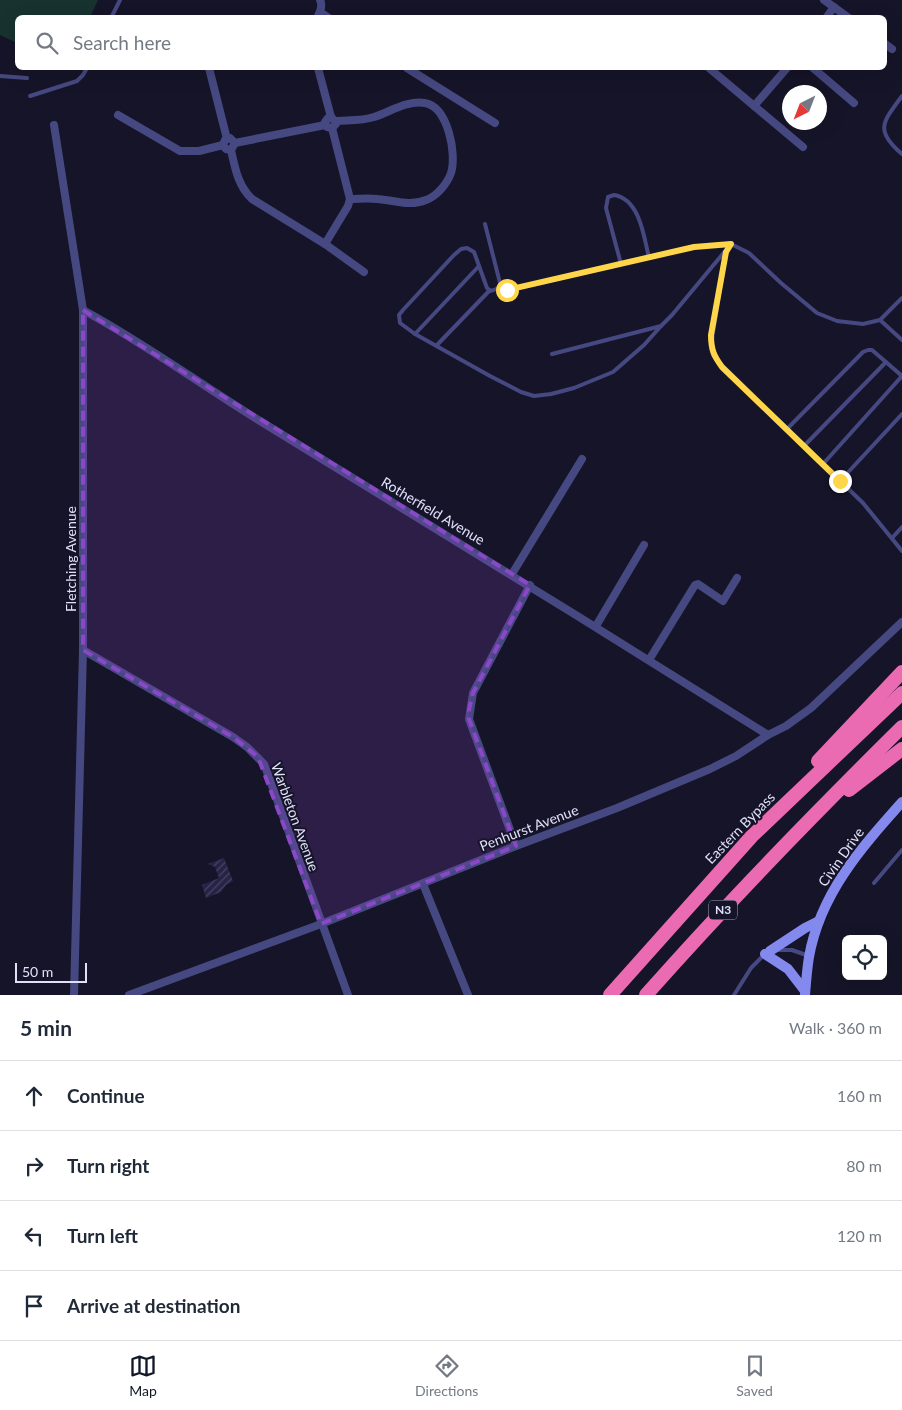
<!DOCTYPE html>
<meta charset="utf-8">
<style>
:root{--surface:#fff;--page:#f2f2f3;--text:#1f2937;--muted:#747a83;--line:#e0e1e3;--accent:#111827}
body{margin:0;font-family:Lato,sans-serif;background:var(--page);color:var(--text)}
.controls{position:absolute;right:15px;bottom:15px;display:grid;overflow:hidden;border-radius:8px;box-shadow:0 5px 20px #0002}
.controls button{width:45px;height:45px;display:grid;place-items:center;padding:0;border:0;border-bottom:1px solid var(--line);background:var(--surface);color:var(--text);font:25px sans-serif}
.compass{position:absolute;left:782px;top:85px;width:45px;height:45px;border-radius:50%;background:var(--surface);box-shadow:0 5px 20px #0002;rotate:222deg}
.scale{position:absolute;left:15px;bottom:12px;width:72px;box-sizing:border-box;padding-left:5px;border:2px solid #e1e0fb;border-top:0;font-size:14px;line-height:18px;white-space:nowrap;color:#e1e0fb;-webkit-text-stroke:4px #161428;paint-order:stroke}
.stop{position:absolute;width:15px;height:15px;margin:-11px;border:4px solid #ffd54a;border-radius:50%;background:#fff}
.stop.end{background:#ffd54a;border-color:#fff;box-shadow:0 1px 5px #0008}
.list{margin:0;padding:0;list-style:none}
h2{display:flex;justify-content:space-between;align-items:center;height:65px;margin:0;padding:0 20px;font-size:21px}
h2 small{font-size:16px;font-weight:400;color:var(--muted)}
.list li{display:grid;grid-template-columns:32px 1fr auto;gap:15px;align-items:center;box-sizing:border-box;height:70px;padding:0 20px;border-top:1px solid var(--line)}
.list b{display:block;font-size:19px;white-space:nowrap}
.list em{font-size:16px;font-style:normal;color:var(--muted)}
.icon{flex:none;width:28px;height:28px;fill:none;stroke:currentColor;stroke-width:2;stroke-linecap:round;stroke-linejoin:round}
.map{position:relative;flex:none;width:902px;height:995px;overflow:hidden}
.search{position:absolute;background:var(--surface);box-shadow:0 5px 20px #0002;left:15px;right:15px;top:15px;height:55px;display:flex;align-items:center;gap:12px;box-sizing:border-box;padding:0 18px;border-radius:8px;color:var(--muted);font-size:19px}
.sheet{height:345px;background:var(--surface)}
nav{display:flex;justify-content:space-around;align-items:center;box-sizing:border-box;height:70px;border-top:1px solid var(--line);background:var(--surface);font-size:14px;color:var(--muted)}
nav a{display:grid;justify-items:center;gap:2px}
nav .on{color:var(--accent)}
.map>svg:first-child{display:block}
.green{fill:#18322f}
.building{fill:url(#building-hatch)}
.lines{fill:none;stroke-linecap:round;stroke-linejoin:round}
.service{stroke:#464881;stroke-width:4}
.minor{stroke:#464881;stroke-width:8}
.secondary{stroke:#8489ee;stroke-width:10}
.motorway{stroke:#eb6bb2;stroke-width:14}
.route{stroke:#ffd54a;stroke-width:6}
.marked{fill:#8a47c8;fill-opacity:0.2;stroke:#8a47c8;stroke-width:4;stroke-dasharray:10 6;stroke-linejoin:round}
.labels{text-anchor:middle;stroke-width:4;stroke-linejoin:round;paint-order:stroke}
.shield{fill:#161428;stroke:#a4a3bc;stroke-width:1}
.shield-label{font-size:12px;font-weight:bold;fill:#e1e0fb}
.street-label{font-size:14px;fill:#e1e0fb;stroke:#161428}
</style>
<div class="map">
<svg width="902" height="995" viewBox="0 0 902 995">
<defs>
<pattern id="building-hatch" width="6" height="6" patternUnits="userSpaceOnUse" patternTransform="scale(1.25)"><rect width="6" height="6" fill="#272347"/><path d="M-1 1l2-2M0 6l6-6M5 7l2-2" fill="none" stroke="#464362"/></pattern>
</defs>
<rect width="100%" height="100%" fill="#161428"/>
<path class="green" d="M0 0H98L90 17 18 18 17 43 0 35Z"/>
<path class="building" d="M224 858 233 881 226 885 221 892 206 898 202 885 219 878 215 867 208 864Z"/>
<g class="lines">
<g class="service">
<path d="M111 18 120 0"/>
<path d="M0 76 27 78"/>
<path d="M30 96 77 81 83 75 87 68"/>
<path d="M902 96C883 122 874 130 902 154"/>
<path d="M485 224 501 287 507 291 694 247 731 244 749 253 781 283 817 313 837 321 863 324 880 320 902 298"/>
<path d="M726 252 711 345 713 355 722 367 863 503 902 551"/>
<path d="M621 264 606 208 608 197 614 195C640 199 644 237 649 258"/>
<path d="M501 287 491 291 487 288 474 252 467 248 461 249 454 255 403 310 399 315 400 323 415 334 490 376 521 392 534 396 551 394 574 388 613 372 644 345 661 326"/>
<path d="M880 320 902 340"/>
<path d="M415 334 479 266"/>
<path d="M437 345 490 290"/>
<path d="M552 354 661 326 672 315 731 244"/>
<path d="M787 429 863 352 868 350H872L902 376"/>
<path d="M804 446 886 362"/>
<path d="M823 464 902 376"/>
<path d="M840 481 902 414"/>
<path d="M892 538 902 527"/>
<path d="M874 883 902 850"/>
<path d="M777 950H792L809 956"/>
<path d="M734 995 751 968 764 955"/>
</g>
<g class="minor">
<path d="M824 0 849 18"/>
<path d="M320 12 329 18"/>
<path d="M317 18C320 12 323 6 320 0"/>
<path d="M826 18 834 7"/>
<path d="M884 43 892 49"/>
<path d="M209 68 227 139"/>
<path d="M318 68 331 117"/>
<path d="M407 68 495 123"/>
<path d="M709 68 803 147"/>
<path d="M813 68 854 103"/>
<path d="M754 106 787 68"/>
<path d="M118 115 180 151H199L223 145"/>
<path d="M335 121 336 124 332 128 327 127 325 122 328 118 331 117 335 121C348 120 362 121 374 117 390 112 407 100 425 103 448 107 457 154 451 173 447 184 437 196 426 200 409 207 394 200 377 199 368 198 359 199 350 199"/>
<path d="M54 125 83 310V650L74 995"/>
<path d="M235 143 230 138 225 140 223 145 226 149 231 150 235 143 325 125"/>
<path d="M231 150C235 168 238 186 252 199L325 244 364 272"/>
<path d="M325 244 348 206 350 199 332 128"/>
<path d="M83 310C146 344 204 387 265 424 434 527 601 630 768 735"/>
<path d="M512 574 582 459"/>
<path d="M596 626 644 545"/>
<path d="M83 650 233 737 247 747 264 764 348 995"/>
<path d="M649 660 695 585 698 584 723 601 737 578"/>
<path d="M516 846 469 719 473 693 530 585"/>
<path d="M423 884 468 995"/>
<path d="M129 995 321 924 516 846 617 808 710 769 736 756 768 735 786 726 811 708 902 622"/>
</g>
<g class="secondary">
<path d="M770 951 805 928 819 921"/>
<path d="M765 954 788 969 805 991"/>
<path d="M805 995C806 982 807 969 809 957 820 894 861 848 902 802"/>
</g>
<g class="motorway">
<path d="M818 761 902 672"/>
<path d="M849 790 902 749"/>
<path d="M610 995 752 836 902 693"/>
<path d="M646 995C728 902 814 814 902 727"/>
</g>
</g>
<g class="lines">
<path class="route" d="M507 290 694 247 731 244 726 252 711 335C711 350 714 356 722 367L840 481"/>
</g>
<path class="marked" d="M83 310 530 585 473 693 469 710V719L516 846 321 924 258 757 233 737 83 650Z"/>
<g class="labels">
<rect class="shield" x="709" y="900.5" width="28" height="19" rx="4"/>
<g class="shield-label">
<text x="723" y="914">N3</text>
</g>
<g class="street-label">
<text transform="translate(433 511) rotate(31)" y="5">Rotherfield Avenue</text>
<text transform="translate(71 559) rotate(-90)" y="5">Fletching Avenue</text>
<text transform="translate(295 817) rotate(70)" y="5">Warbleton Avenue</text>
<text transform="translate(529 828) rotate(-21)" y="5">Penhurst Avenue</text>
<text transform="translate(740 828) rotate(-46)" y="5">Eastern Bypass</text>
<text transform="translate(841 857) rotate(-55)" y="5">Civin Drive</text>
</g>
</g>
</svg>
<div class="controls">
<button><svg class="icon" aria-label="locate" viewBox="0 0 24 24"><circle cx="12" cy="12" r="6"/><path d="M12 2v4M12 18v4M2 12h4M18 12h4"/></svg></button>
</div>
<svg class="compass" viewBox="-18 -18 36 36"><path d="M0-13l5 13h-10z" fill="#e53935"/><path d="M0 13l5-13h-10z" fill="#747a83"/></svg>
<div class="scale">50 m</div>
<div class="stop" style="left:507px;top:290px"></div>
<div class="stop end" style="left:840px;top:481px"></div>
<div class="search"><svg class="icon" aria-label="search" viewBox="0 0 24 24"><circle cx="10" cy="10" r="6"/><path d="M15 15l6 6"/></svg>Search here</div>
</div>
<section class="sheet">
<h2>5 min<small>Walk · 360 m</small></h2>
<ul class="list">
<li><svg class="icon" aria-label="ahead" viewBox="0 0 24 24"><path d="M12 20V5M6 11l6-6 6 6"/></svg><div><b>Continue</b></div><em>160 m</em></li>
<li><svg class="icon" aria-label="right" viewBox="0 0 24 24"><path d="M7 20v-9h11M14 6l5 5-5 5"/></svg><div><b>Turn right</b></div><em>80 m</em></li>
<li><svg class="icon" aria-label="left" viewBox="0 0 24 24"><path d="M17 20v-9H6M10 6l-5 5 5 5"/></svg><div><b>Turn left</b></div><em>120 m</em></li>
<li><svg class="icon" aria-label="arrive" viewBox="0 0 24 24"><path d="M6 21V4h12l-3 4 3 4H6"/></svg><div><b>Arrive at destination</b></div></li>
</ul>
</section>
<nav>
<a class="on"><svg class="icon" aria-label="map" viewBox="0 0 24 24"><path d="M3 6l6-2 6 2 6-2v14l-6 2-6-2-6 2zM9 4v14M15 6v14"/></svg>Map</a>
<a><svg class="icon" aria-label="directions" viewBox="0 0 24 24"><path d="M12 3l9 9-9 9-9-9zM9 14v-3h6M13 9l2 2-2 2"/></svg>Directions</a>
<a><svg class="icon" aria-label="saved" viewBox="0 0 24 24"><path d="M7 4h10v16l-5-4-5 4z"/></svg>Saved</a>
</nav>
